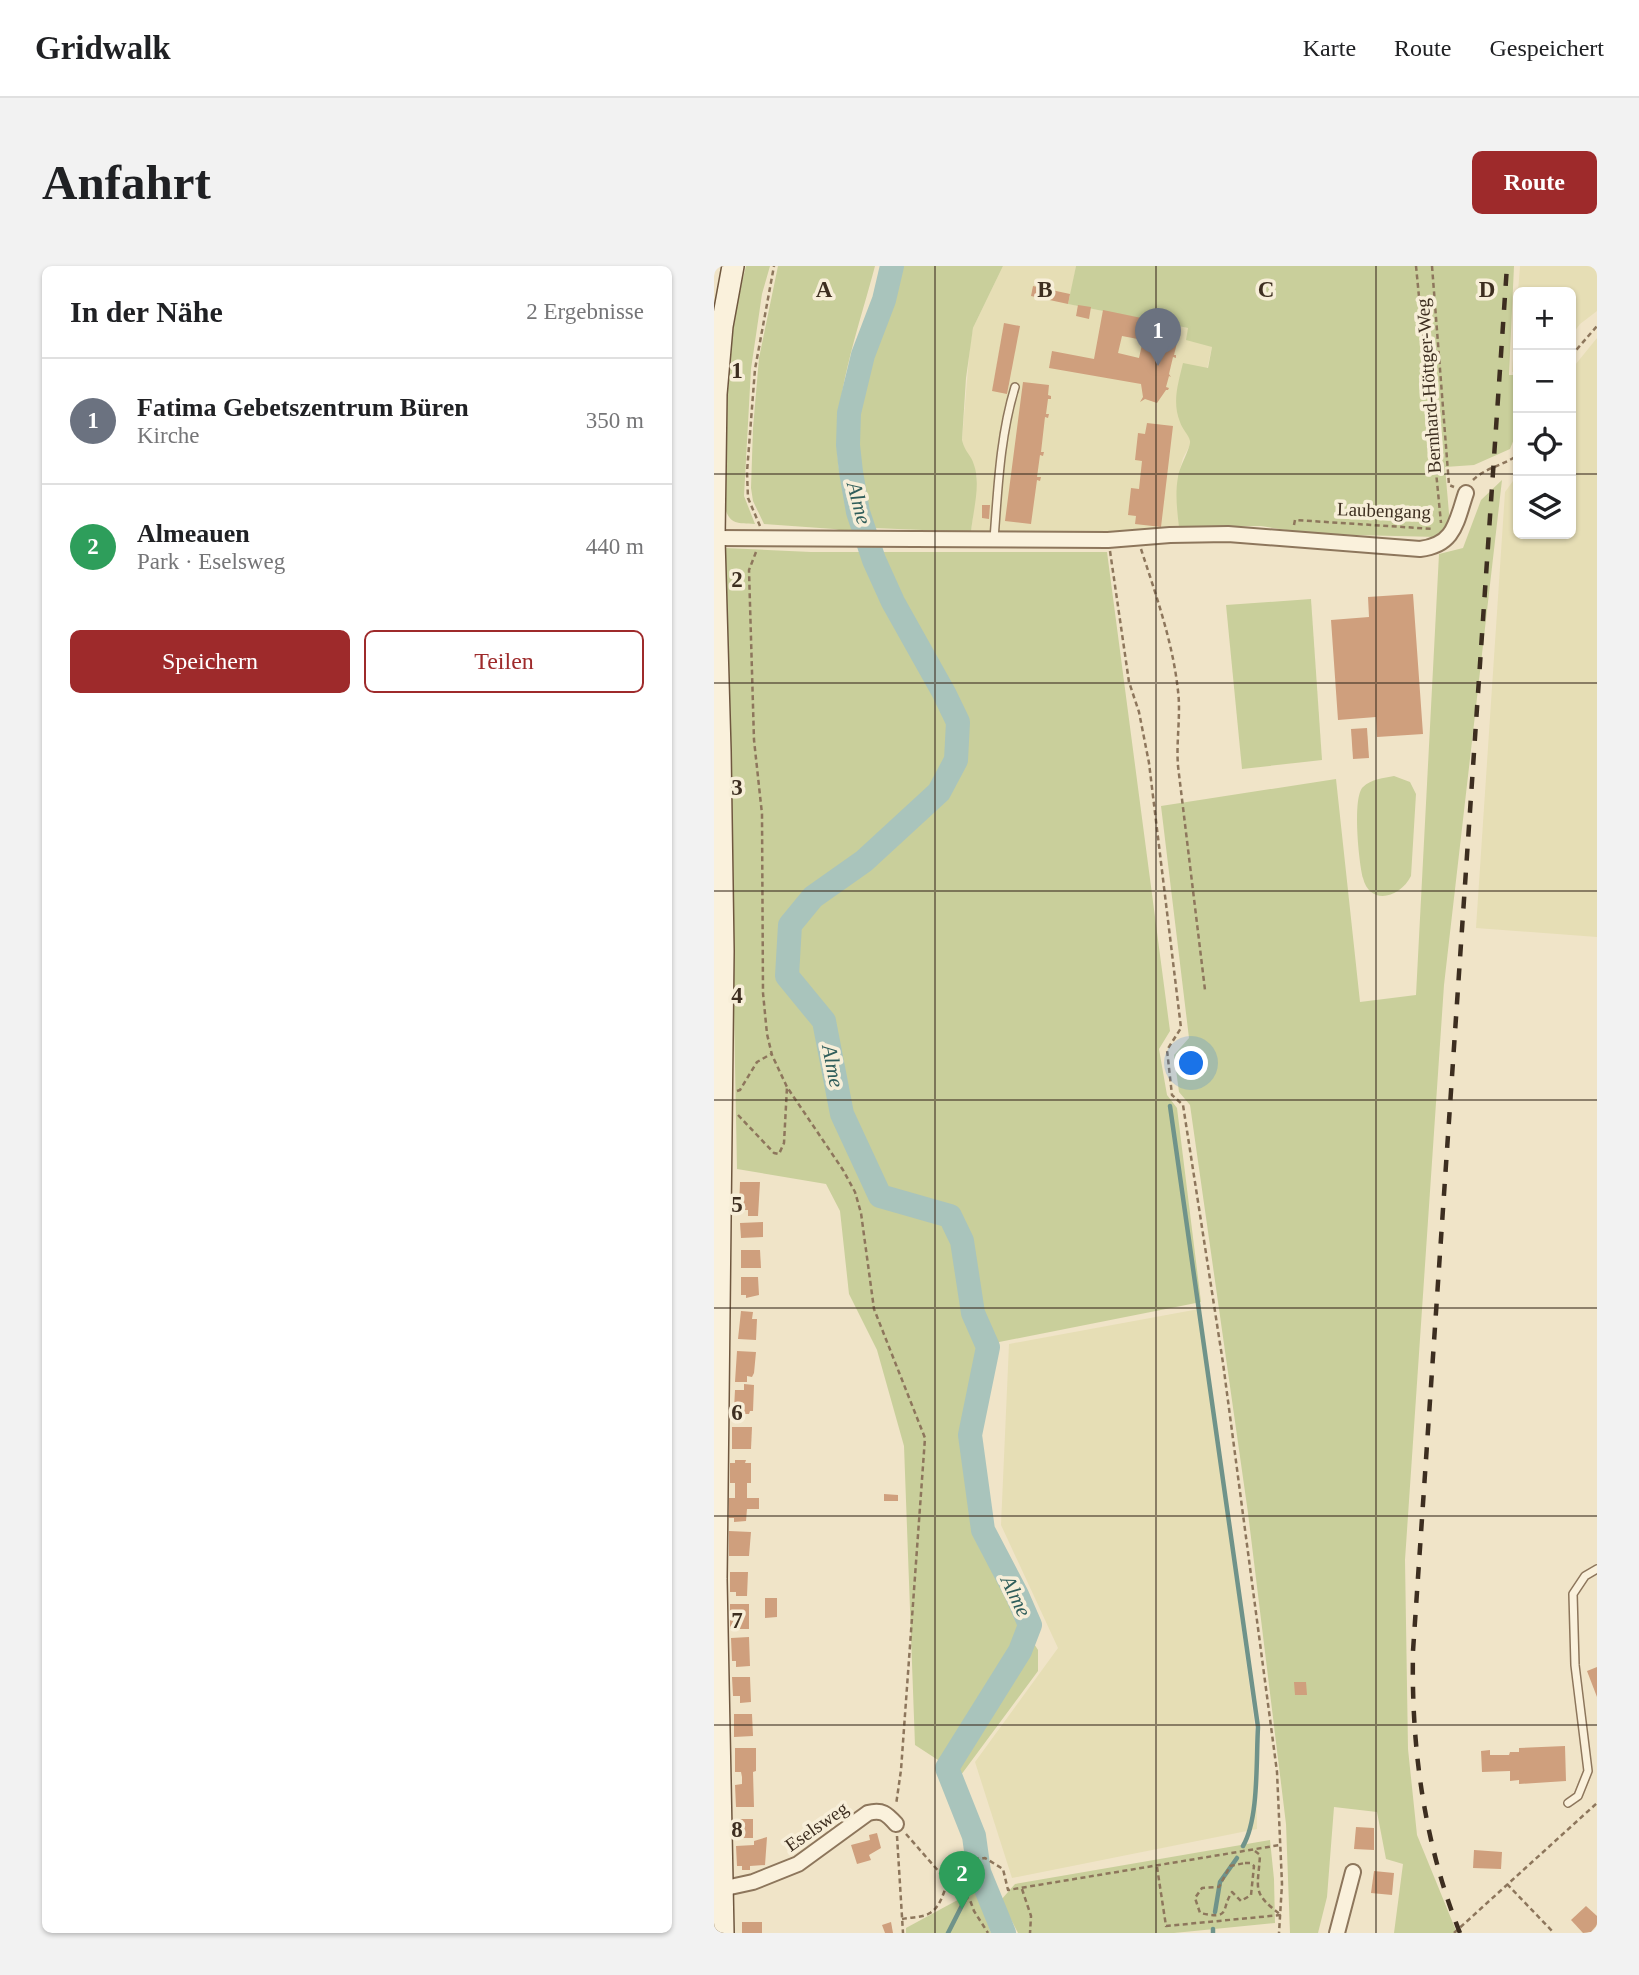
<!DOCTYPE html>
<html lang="de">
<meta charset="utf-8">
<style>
:root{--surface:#fff;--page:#f2f2f2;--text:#202124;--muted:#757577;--line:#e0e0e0;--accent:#9e2a2b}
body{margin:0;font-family:Georgia,serif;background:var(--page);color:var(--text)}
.controls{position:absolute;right:21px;top:21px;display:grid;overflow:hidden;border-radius:10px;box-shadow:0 2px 5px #0004}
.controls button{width:63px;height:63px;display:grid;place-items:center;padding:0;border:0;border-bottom:2px solid var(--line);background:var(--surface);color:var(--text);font:35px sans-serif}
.you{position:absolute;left:478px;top:798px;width:24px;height:24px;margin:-18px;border:5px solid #fff;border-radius:50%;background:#1a73e8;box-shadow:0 0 0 10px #1a73e833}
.badge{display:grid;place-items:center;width:46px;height:46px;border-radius:50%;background:var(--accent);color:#fff;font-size:23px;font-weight:700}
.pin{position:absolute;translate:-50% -58px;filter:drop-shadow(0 2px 4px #0008)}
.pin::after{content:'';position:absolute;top:37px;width:24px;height:21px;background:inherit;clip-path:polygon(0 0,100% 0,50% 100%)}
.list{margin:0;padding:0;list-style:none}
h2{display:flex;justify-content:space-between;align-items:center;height:91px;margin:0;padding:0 28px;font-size:30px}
h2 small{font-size:23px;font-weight:400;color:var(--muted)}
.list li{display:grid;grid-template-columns:46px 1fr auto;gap:21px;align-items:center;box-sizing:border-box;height:126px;padding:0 28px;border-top:2px solid var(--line)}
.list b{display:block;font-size:26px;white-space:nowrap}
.list p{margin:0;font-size:23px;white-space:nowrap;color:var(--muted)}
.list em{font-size:23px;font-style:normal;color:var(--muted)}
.actions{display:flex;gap:14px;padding:21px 28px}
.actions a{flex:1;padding:16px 0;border:2px solid var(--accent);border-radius:10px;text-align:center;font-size:24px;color:var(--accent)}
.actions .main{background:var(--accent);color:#fff}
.icon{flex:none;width:38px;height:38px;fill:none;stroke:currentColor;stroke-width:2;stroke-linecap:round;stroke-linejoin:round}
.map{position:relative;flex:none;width:883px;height:1667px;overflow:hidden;border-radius:10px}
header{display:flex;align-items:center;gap:42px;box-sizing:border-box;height:98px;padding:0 35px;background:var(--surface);border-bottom:2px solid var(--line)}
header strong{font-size:33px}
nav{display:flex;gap:38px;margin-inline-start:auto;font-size:24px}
.intro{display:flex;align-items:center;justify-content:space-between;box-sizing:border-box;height:168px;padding:0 42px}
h1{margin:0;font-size:49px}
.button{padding:18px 32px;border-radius:10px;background:var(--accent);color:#fff;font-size:24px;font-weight:700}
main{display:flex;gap:42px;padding:0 42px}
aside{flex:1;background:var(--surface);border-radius:10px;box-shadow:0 2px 5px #0004}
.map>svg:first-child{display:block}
.farmland{fill:#e6deb5}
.green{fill:#c9cf9b}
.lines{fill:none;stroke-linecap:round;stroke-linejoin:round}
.stream{stroke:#6f938a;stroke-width:4.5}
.river{stroke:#a9c4bc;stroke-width:24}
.building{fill:#cf9f7d;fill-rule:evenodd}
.lane-casing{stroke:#8d765c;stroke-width:10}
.street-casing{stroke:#8d765c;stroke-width:18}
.secondary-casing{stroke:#6f573f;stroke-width:24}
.path{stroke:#8d765c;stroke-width:2.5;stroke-dasharray:5 3.5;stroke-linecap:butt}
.lane{stroke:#faf1dc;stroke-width:7}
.street{stroke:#faf1dc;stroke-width:14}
.secondary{stroke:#faf1dc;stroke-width:21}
.rail{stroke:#3d2e20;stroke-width:4.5;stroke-dasharray:12 12;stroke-linecap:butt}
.grid{fill:none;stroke:#3d2e20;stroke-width:2;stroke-opacity:0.55}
.labels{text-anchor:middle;stroke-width:7;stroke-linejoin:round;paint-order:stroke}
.street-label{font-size:19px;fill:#3d2e20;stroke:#f7eed8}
.water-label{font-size:21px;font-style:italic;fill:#2f5d5a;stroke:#f7eed8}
.grid-label{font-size:23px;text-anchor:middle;font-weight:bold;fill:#3d2e20;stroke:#f7eed8;stroke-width:7;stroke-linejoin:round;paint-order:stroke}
</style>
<header>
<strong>Gridwalk</strong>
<nav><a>Karte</a><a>Route</a><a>Gespeichert</a></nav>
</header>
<div class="intro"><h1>Anfahrt</h1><a class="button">Route</a></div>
<main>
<aside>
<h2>In der Nähe<small>2 Ergebnisse</small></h2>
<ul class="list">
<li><span class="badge" style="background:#6b7280">1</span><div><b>Fatima Gebetszentrum Büren</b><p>Kirche</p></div><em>350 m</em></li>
<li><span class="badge" style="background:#2e9e5b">2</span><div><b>Almeauen</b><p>Park · Eselsweg</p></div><em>440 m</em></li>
</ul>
<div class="actions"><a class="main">Speichern</a><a>Teilen</a></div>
</aside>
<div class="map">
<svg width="883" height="1667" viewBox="0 0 883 1667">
<rect width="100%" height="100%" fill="#f0e4c8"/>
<g class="farmland">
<path d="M289 0H362L355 38 474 62 498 81 476 179 469 192 464 211 465 261 420 266H257L263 211 251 186 248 174 256 79 259 62Z"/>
<path d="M806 0H883V45L866 58 857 70V26H804V106H798Z"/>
<path d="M883 72V671L762 662 791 226 804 208V268H857V104Z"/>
<path d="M485 1043 541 1461 543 1563 298 1612 261 1496 344 1382 287 1259 295 1078Z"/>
</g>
<g class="green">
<path d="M32 0H56L48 28 37 103 30 230 41 258C24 257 16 259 11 242 11 160 11 80 32 0Z"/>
<path d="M64 0H161C146 58 118 134 124 194 126 219 134 242 140 267L120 263 50 258 39 235 37 222 39 162 45 92Z"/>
<path d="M185 0H289L259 62 252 112 248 174C251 187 257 188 260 199 267 218 259 245 257 266L160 262C149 222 139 176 144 134 150 90 172 43 185 0Z"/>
<path d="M362 0H800L795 109H804V163L796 183 760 199 731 201 736 259 724 271 598 268 547 260 465 261C463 244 461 227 464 211 465 202 477 181 476 175 475 169 468 163 466 156 458 136 464 118 469 97L494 102 498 81 472 74 474 62 354 38Z"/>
<path d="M788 214 730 719 691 1294 694 1483 703 1569 743 1667H680L689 1598 672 1593 663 1546 620 1541 613 1631 604 1667H576L572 1558 534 1247 476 839 465 826 460 789 475 772 447 540 622 513 646 736 702 729 725 288 749 282 767 234Z"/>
<path d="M11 282 97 286H393L456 765 445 783 453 829 463 842 487 1036 265 1080 249 1167 263 1266 304 1353 324 1384V1405L247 1509 201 1479 190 1180 163 1084 135 1028 126 945 112 918 23 903Z"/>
<path d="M597 333 608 494 528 503 512 339Z"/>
<path d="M680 510 696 516 702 528 697 610C686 632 656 640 649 612 645 597 638 531 649 521 657 513 670 512 680 510Z"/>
<path d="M556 1574 560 1613 561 1657 460 1667H304L287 1634 301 1618Z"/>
<path d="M262 1624 277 1667H192V1662Z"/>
</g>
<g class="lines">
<g class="stream">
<path d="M456 840 544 1461C542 1494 545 1553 529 1580"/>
<path d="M501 1646 506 1616 523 1592"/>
<path d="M234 1667 265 1606"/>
<path d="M499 1667V1663"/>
</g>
<path class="river" d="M178 0 170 34 149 89 135 147 134 179 137 206 144 246 160 294 179 336 230 427 244 456 242 494 225 526 150 595 99 631 76 659 73 710 110 755 128 848 166 930 236 950 248 975 259 1047 274 1081 256 1169 269 1264 303 1329 316 1359 306 1385 233 1502 260 1570 265 1606 290 1667"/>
</g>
<g class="building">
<path d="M319 20 356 28 354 38 317 30Z"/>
<path d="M364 39 377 41 375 53 362 50Z"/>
<path d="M389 44 466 60 464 68 461 67 460 71 464 73 460 89H462V92L459 91 455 108 457 111 455 110 452 121 455 122 454 124H452L443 137 431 133 426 136 429 131 427 118 335 102 338 85 380 93ZM408 70 429 74 425 92 404 87Z"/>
<path d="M290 57 306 60 293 128 278 125Z"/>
<path d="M309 116 335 119 334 129 337 130V133H334L332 148H335L334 152 331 151 327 186H330L329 190 326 189 323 211H327L326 215 323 214 317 258 291 255Z"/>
<path d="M433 157 459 160 447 261 421 258 422 250 414 249 417 222 425 223 428 195 421 194 424 167 431 168Z"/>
<path d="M268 239H276L275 253 268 252Z"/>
<path d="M699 328 709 468 663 471 662 451 624 454 617 354 655 351 654 331Z"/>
<path d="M653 462 655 492 639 493 637 463Z"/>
<path d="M481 791 482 798 469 800 468 793Z"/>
<path d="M26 916H46L44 950H34V944H25Z"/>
<path d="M49 956V971L27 972 26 957Z"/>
<path d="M27 984H46L47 1002H27Z"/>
<path d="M27 1011H44L45 1029 32 1032V1029H27Z"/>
<path d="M27 1045 39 1046 38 1053H43L42 1074 24 1073Z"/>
<path d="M23 1085 42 1086 40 1107 38 1111 33 1110V1116H21Z"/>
<path d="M30 1118 40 1119 39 1145H36L35 1148H27V1144L20 1143 21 1124H30Z"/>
<path d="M18 1161H38L37 1183H18Z"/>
<path d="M21 1194H32L31 1197H37V1217H33V1232H45V1243H33L32 1255 20 1256V1252H15V1232H21V1217H16V1197H21Z"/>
<path d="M170 1228 184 1229V1235H170Z"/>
<path d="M15 1265 37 1266 35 1290H15Z"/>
<path d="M16 1306H34L33 1330H22V1326H16Z"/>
<path d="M51 1332H63V1351L51 1352Z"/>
<rect x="16" y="1338" width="19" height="25"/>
<path d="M35 1371 36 1400 22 1401V1395H18L17 1372Z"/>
<path d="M883 1401V1431L873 1405Z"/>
<path d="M18 1411H36L37 1436 26 1437V1430H19Z"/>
<path d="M580 1416H592L593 1429H581Z"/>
<path d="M20 1448H38L39 1470 20 1471Z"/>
<path d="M851 1480 852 1515 805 1518V1514L796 1515V1505L768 1506 767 1485 776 1484V1489H795L796 1486H805V1482Z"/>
<path d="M21 1482H42V1505L39 1506 40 1541H22L21 1519 28 1518V1511L27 1506H21Z"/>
<rect x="22" y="1553" width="17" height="19"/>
<path d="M642 1561 660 1562V1584L640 1583Z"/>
<path d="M163 1567 167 1582 155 1589 157 1594 143 1598 137 1579 156 1574 155 1569Z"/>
<path d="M53 1571 51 1599 36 1600V1604H28V1600H23L22 1580 40 1579V1575Z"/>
<path d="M760 1584 788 1586 787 1603 759 1602Z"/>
<path d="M660 1605 680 1607 678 1629 657 1627Z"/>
<path d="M872 1640 883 1650V1659L877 1666 869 1667 857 1654Z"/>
<rect x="28" y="1656" width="20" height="11"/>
<path d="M177 1656 179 1667H171L168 1659Z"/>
</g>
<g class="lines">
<g class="lane-casing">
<g id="lane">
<path d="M280 273C284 222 286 170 301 121"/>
<path d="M854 1537 864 1530 874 1505 861 1399 859 1328 871 1310 883 1303"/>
</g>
</g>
<g class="street-casing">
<g id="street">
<path d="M0 272 394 274 456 269 514 268 706 283C741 279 742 256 752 227"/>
<path d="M7 1623 39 1616 84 1598 154 1547C168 1543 173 1548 182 1558"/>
<path d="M623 1667 639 1606"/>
</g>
</g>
<g class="secondary-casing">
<g id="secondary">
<path d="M0 271 2 128 8 60 19 0"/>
<path d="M0 273 6 485 9 685 2 1313 9 1667"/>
</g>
</g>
<g class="path">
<path d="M702 0 727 257"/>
<path d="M718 0 735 219 740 221"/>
<path d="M857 90 883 60"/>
<path d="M759 214C771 202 790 199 804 189"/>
<path d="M580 259 581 254 720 263"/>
<path d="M46 260 34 232 33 206 41 103 60 0"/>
<path d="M427 283C442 329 459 377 464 425 467 449 462 475 464 500L491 724"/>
<path d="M396 285 415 416 425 446 435 497 467 762 453 784 458 829 469 839 509 1097 563 1506 568 1618 565 1667"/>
<path d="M42 286 35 304 40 474 48 548 49 727 53 768 58 789 73 821 129 904 141 926 147 947 160 1043 211 1172 187 1504 182 1539"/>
<path d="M23 825 26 824 43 796 57 788"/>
<path d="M24 849 60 887 65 888 70 877 73 821"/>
<path d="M192 1568 234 1616 256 1634 260 1645 274 1667"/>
<path d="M183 1570 189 1667"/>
<path d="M541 1585 546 1589C544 1624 537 1626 567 1649"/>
<path d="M531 1597H536L540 1600 537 1629 527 1635 518 1626C506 1644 518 1654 486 1647L481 1632 488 1622 505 1621 516 1600Z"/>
<path d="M443 1601 452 1660 567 1649"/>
<path d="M793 1618 840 1667"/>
<path d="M308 1623 317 1650 316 1667"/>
<path d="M188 1653C197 1651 208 1652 216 1647 233 1637 230 1606 249 1596 255 1592 265 1593 271 1592L289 1603 294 1624 566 1579"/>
<path d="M740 1667 883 1537"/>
</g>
<use href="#lane" class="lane"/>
<use href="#street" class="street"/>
<use href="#secondary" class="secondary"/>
<path class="rail" d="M746 1667C710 1577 697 1481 699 1385L793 0"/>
</g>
<path class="grid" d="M221 0V1667M442 0V1667M662 0V1667M0 208H804M857 208H883M0 417H883M0 625H883M0 834H883M0 1042H883M0 1250H883M0 1459H883"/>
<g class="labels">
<g class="street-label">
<text transform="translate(714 120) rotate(-94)" y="7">Bernhard-Höttger-Weg</text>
<text transform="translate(670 244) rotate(2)" y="7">Laubengang</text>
<text transform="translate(102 1560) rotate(-35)" y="7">Eselsweg</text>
</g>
<g class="water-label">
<text transform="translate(145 237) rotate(75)" y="7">Alme</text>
<text transform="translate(119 800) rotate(79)" y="7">Alme</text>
<text transform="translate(302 1330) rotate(64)" y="7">Alme</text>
</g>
</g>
<g class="grid-label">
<text x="110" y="31">A</text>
<text x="331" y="31">B</text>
<text x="552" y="31">C</text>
<text x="773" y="31">D</text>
<text x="23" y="112">1</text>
<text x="23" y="321">2</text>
<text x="23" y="529">3</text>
<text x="23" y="737">4</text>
<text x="23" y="946">5</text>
<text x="23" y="1154">6</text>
<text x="23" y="1362">7</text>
<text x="23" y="1571">8</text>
</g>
</svg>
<div class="controls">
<button>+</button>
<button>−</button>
<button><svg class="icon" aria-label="locate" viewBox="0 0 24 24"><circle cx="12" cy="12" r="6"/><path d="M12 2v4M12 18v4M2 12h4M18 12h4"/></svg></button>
<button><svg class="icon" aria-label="layers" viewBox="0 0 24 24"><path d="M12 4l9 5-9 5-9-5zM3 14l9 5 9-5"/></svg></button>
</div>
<div class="you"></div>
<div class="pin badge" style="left:444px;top:100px;background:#6b7280">1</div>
<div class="pin badge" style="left:248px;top:1643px;background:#2e9e5b">2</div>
</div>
</main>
